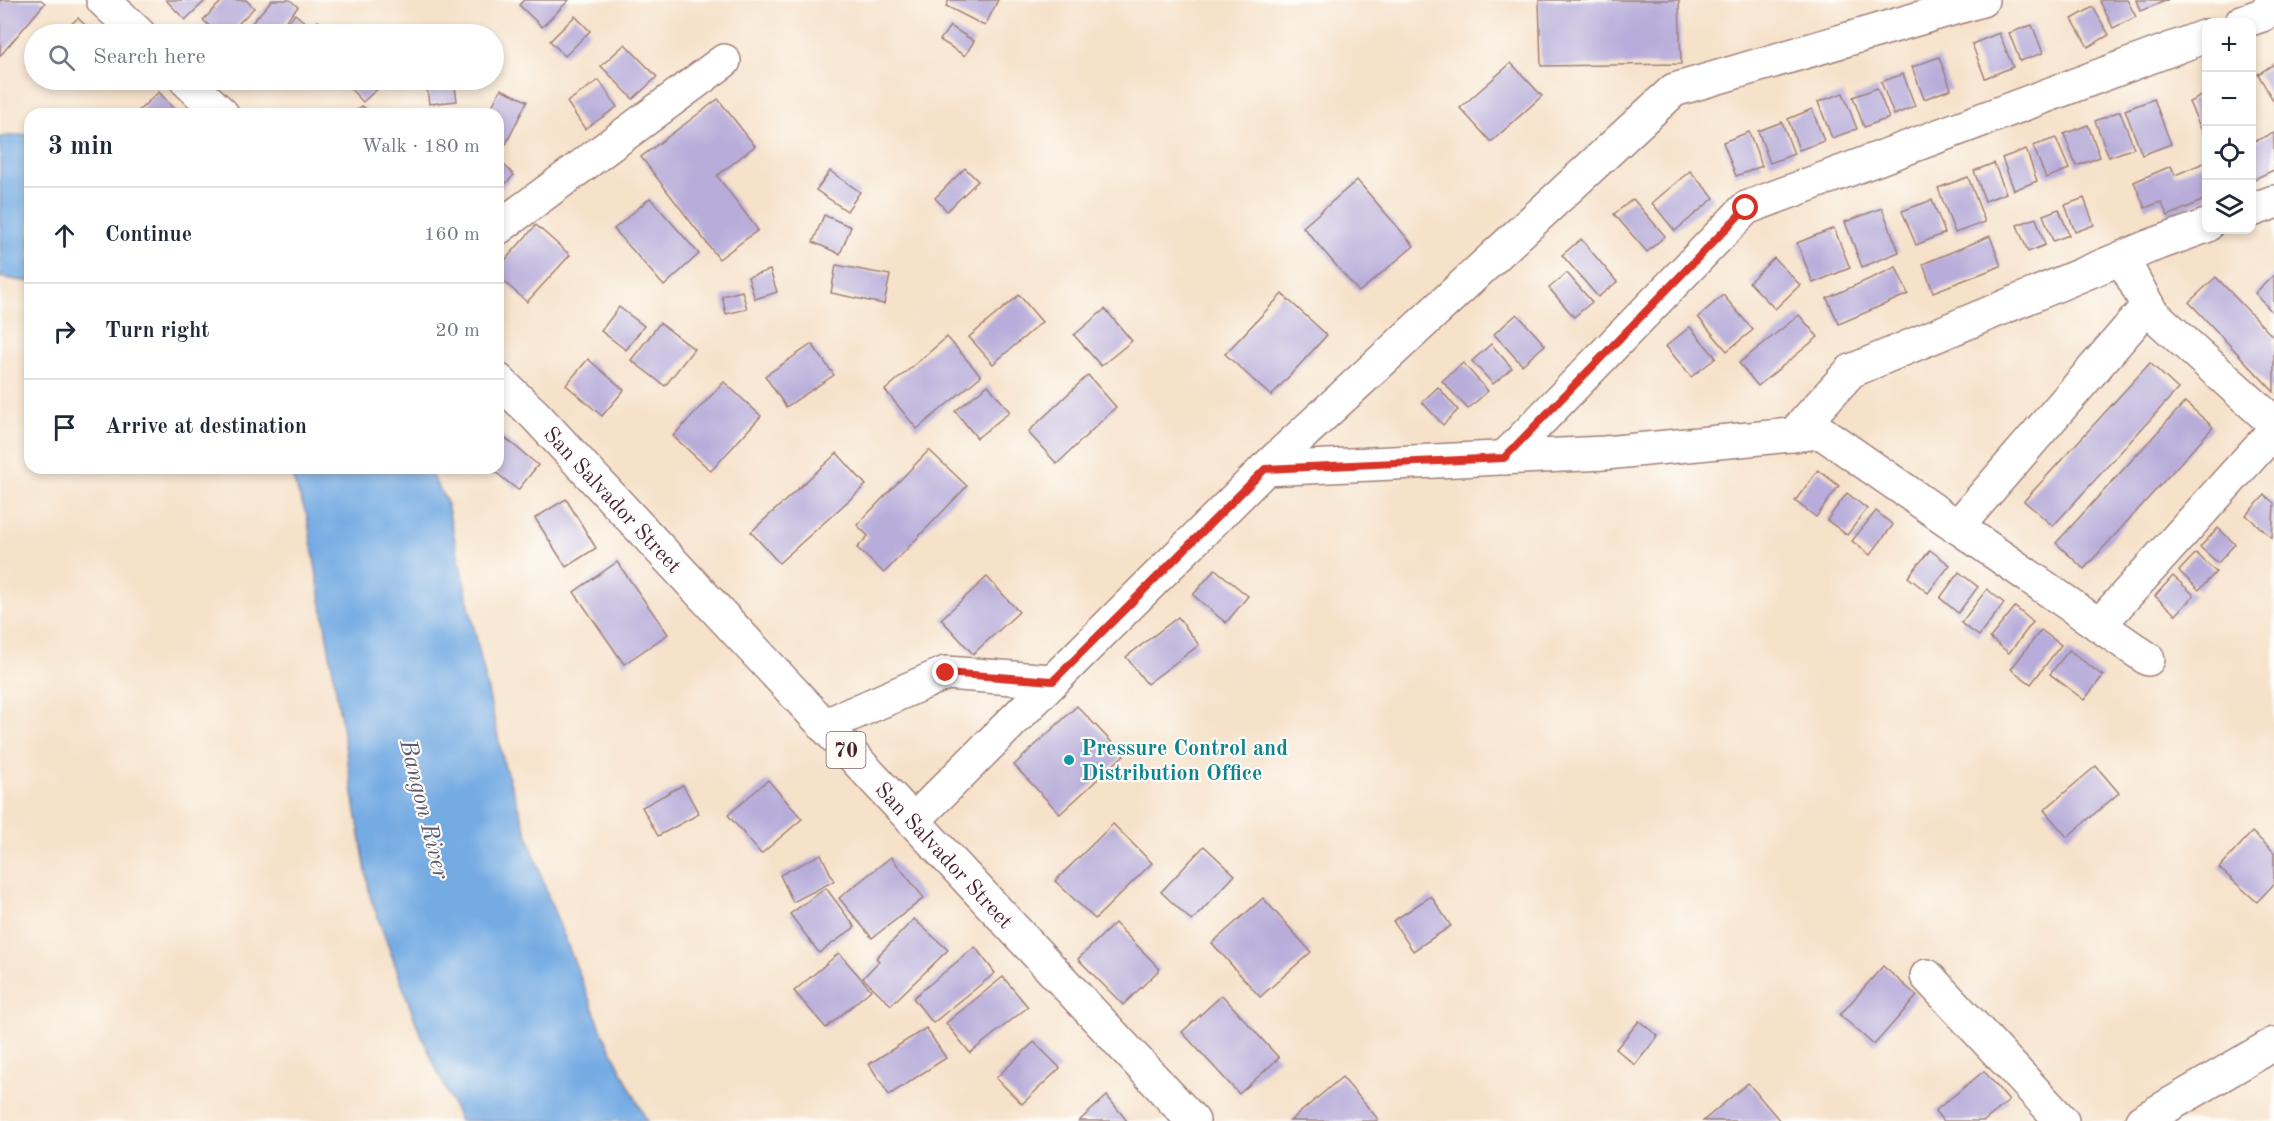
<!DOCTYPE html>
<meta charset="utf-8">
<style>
:root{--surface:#fff;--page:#f6f6f7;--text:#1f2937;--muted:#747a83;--line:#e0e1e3}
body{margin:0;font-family:"Old Standard TT",serif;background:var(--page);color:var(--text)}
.controls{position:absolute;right:18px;top:18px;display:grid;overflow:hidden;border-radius:12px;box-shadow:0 3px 9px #0003}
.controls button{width:54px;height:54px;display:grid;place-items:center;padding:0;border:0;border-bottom:2px solid var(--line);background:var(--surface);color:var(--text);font:30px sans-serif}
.stop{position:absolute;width:18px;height:18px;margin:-14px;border:4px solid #d93025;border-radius:50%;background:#fff}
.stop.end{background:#d93025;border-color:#fff;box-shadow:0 2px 6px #0008}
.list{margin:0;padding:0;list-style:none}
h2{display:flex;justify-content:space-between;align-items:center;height:78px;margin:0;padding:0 24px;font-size:26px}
h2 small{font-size:20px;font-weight:400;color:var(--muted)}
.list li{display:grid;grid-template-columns:39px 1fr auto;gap:18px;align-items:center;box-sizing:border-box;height:96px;padding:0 24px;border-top:2px solid var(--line)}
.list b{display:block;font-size:22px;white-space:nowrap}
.list em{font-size:20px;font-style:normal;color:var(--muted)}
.icon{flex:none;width:33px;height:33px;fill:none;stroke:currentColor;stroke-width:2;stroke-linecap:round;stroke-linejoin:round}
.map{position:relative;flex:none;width:2274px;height:1121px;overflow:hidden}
.search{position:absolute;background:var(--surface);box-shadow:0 3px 9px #0003;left:24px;top:24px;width:480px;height:66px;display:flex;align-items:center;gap:15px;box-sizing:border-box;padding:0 21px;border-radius:33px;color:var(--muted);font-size:22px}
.panel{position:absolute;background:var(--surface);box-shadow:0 3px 9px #0003;left:24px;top:108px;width:480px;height:366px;border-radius:18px}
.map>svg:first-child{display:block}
.water{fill:#75abe3;stroke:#606587;stroke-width:1.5}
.building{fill:#b8adda}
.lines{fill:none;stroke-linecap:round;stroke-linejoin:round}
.minor-casing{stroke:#a0807a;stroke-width:36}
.highway-casing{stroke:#a0807a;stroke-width:36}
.minor{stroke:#fff;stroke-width:33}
.highway{stroke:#fff;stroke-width:33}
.route{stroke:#d93025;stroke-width:8}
.culture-dot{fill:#0f9aa8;stroke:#fdfcf7;stroke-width:2}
.labels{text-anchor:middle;stroke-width:4.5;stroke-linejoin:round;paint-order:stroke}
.shield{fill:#fdfcf7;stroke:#806168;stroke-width:1.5}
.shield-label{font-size:21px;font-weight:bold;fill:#4a1f2b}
.street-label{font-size:22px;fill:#4a1f2b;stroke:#fdfcf7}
.culture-label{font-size:22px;font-weight:bold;fill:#0d838f;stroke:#fdfcf7;text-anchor:start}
.water-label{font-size:24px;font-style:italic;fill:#5b5775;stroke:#fdfcf7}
</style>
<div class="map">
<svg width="2274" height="1121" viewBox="0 0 2274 1121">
<rect width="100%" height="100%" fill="#fdfcf7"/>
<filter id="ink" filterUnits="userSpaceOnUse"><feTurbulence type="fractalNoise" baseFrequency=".0167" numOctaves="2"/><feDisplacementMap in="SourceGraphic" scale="12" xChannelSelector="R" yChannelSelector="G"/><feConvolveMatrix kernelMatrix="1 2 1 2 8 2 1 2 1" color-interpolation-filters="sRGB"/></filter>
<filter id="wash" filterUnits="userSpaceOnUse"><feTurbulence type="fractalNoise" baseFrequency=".008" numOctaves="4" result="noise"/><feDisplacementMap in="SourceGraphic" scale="24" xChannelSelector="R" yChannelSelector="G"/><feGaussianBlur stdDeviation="1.35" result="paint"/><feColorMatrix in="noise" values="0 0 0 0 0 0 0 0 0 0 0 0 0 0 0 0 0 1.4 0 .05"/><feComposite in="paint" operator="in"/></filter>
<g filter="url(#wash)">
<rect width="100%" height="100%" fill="#f6e1c9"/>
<g class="water">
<path d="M30 134V282L0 277V137Z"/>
<path d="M289 468H427L446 500 504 764 548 896 604 1036 647 1121H460L418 1028 370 896 307 516Z"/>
</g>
<g id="blocks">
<g class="building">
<path d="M0 0H41L45 3 0 56Z"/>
<path d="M166 0H206L185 20Z"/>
<path d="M223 0H246L254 8 228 34H218L203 20Z"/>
<path d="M272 0H290L298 7 274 34H263L251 24Z"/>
<path d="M524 0H569L542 27 519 5Z"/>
<path d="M949 0H998L985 26 946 6Z"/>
<path d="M1539 0H1679L1681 64 1541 66Z"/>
<path d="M2103 0H2127L2136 17 2113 28 2100 1Z"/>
<path d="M2136 0H2168L2140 11Z"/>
<path d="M2093 7 2109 35 2088 47 2072 19Z"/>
<path d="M295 14 312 28 318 21 334 34H278Z"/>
<path d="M575 16 590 31 565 56 550 41Z"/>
<path d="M78 18 94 34H60Z"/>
<path d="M2032 25 2043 53 2020 61 2009 33Z"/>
<path d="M950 26 974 41 965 56 940 40Z"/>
<path d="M1999 33 2013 67 1985 78 1972 44Z"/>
<path d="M625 44 657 77 633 99 601 66Z"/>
<path d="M1939 57 1951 89 1924 99 1912 67Z"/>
<path d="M1511 63 1542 96 1491 142 1460 108Z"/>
<path d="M2274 64V102L2258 74Z"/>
<path d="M1903 74 1915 106 1894 115 1881 82Z"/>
<path d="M296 80H332L327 85H301Z"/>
<path d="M342 80H387L363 102Z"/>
<path d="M426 80H454L457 101 429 104Z"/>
<path d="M599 80 617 107 585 129 567 102Z"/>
<path d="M1877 88 1889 118 1864 127 1853 97Z"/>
<path d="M501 89 527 101 506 144 498 140V114H488Z"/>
<path d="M159 92 178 114H135Z"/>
<path d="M1843 93 1857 129 1832 138 1818 102Z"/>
<path d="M2206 94V140L2189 102Z"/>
<path d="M718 99 755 146 717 176 758 230 719 259 641 157Z"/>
<path d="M2154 99 2171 144 2142 155 2125 110Z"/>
<path d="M362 106 370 114H352Z"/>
<path d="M1812 109 1824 141 1799 150 1788 119Z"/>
<path d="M2120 111 2134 148 2109 157 2095 121Z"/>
<path d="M1782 122 1794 154 1770 163 1758 131Z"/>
<path d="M2088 125 2100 157 2076 166 2064 134Z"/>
<path d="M1749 132 1762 166 1736 176 1723 142Z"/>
<path d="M2274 133V170L2252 180V142Z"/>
<path d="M2056 138 2069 169 2046 178 2033 146Z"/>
<path d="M2026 149 2037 181 2014 190 2002 158Z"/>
<path d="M498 159 514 175 498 191Z"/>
<path d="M2206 162V199L2168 216 2161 202 2145 208 2134 182 2171 166 2175 175Z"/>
<path d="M1994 163 2006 193 1985 201 1974 171Z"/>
<path d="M965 168 978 181 947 211 935 198Z"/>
<path d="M830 171 860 192 847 211 816 190Z"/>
<path d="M1690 171 1714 198 1675 231 1652 203Z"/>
<path d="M1968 177 1985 222 1955 233 1938 188Z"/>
<path d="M1357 180 1414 246 1359 292 1303 227Z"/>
<path d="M650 198 699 254 664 286 614 229Z"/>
<path d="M2084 198 2094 225 2075 232 2065 205Z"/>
<path d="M1633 199 1665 236 1647 252 1614 214Z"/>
<path d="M1932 200 1945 233 1916 245 1902 211Z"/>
<path d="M1882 208 1899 252 1862 267 1845 222Z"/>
<path d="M2059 209 2069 235 2053 241 2043 215Z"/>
<path d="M824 215 851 227 840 254 813 242Z"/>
<path d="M2036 218 2045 245 2028 252 2017 225Z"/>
<path d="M536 225 570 255 527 302 498 276V268Z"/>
<path d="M1834 228 1850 268 1813 283 1797 243Z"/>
<path d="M1990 236 2001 266 1933 292 1923 264Z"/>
<path d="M1581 239 1617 282 1598 297 1562 255Z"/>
<path d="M1774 258 1800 285 1775 309 1749 282Z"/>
<path d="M836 265 890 275 884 304 831 293Z"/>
<path d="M1896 267 1908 294 1839 324 1827 298Z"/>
<path d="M770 270 777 292 755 299 748 277Z"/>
<path d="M1567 273 1592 302 1574 317 1549 288Z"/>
<path d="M2274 275V314L2255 293Z"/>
<path d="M2216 277 2274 338V392L2189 302Z"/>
<path d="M742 291 747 309 726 314 722 296Z"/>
<path d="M1282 294 1327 335 1271 396 1225 354Z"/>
<path d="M1019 295 1042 322 993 364 969 337Z"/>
<path d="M1723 295 1753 330 1727 351 1698 317Z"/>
<path d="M619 307 644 326 626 350 601 331Z"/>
<path d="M1105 309 1132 341 1101 366 1074 335Z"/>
<path d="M1517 314 1545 345 1522 365 1494 334Z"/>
<path d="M1799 315 1818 337 1758 386 1739 363Z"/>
<path d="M660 323 694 349 665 386 631 360Z"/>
<path d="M1690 327 1716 358 1691 377 1666 346Z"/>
<path d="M947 337 981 376 917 429 885 390Z"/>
<path d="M812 344 834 375 786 407 765 376Z"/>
<path d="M1491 344 1512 368 1493 384 1472 361Z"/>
<path d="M588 359 624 390 602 416 566 385Z"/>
<path d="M1463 363 1488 391 1468 409 1442 381Z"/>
<path d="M2150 363 2178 389 2053 526 2024 501Z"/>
<path d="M1088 375 1116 407 1057 464 1028 432Z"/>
<path d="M724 382 761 416 711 471 673 436Z"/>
<path d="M988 385 1010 412 977 438 955 411Z"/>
<path d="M1438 387 1458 410 1443 425 1422 402Z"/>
<path d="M2185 402 2213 427 2084 569 2056 543Z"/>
<path d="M498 432 538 465 518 490 490 468H498Z"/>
<path d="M929 450 967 486 884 573 857 548 868 536 857 525Z"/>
<path d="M837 453 866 485 779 563 751 532Z"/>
<path d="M1818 470 1839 486 1816 517 1795 501Z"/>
<path d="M1847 493 1867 509 1847 535 1827 520Z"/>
<path d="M2265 495 2274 503 2272 538 2246 515Z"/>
<path d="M566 499 596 548 566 567 535 518Z"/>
<path d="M1876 511 1893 525 1870 555 1852 541Z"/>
<path d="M2218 528 2235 544 2218 563 2200 547Z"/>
<path d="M1930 550 1950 565 1928 593 1908 577Z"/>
<path d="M2196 553 2216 572 2199 590 2179 571Z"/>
<path d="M617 562 668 634 624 664 574 592Z"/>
<path d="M1215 569 1248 596 1226 623 1193 595Z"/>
<path d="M1959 572 1978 587 1958 613 1940 598Z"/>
<path d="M2173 576 2194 595 2176 615 2155 596Z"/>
<path d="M987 577 1019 612 973 654 941 619Z"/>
<path d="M1987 589 2004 603 1979 636 1961 623Z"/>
<path d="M2015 607 2033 622 2009 653 1990 638Z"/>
<path d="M1178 617 1199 645 1147 684 1126 657Z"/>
<path d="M2041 630 2061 645 2031 684 2011 669Z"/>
<path d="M2069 650 2103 676 2084 700 2050 674Z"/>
<path d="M1077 706 1124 755 1060 814 1014 765Z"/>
<path d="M2096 766 2119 793 2067 837 2044 810Z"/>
<path d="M768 780 802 819 761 854 728 815Z"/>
<path d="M683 785 699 814 658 836 642 807Z"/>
<path d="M1113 824 1152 863 1095 919 1055 881Z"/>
<path d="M2252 832 2274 852V884L2257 902 2219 868Z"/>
<path d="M1204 846 1235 875 1192 921 1161 892Z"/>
<path d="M821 854 834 881 793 902 780 875Z"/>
<path d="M891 857 924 898 872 938 839 898Z"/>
<path d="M826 888 855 927 819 953 790 914Z"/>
<path d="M1431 896 1451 926 1413 951 1393 921Z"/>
<path d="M1263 898 1311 952 1260 997 1212 943Z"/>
<path d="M914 919 948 950 891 1005 863 978 879 961 876 958Z"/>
<path d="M1115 923 1160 969 1123 1005 1078 959Z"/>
<path d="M975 947 995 973 933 1023 913 998Z"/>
<path d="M839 953 871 990 826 1028 794 991Z"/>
<path d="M1883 966 1917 996 1874 1045 1840 1015Z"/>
<path d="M1003 977 1028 1007 970 1053 946 1023Z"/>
<path d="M1222 995 1279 1058 1239 1094 1182 1032Z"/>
<path d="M1639 1021 1658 1036 1635 1065 1616 1049Z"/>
<path d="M926 1028 946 1058 889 1095 869 1064Z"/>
<path d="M1034 1042 1060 1068 1022 1104 996 1078Z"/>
<path d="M1984 1071 2009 1101 1984 1121H1943L1935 1111Z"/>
<path d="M1342 1077 1378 1119 1376 1121H1290Z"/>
<path d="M1748 1083 1780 1121H1703Z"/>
<path d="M1107 1096 1127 1121H1079Z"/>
</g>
</g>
</g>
<g filter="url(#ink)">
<use href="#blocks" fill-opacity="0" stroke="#a0807a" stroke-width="1.5"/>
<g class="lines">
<g class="minor-casing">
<g id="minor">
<path d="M2242 22 2262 15 2274 3"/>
<path d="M2252 210 2274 202"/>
<path d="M498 228 724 61"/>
<path d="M2122 258 2151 312 2274 423"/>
<path d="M1793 435 1851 371 2148 247 2206 226"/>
<path d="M1504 458 1746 208 2206 36"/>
<path d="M1265 469 1674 90 1982 0"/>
<path d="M1957 527 2148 306"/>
<path d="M2099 625 2274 431"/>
<path d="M824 726 946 673 1053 681"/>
<path d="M913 821 1265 469 1605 453 1821 432 2148 659"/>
<path d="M1927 976 2062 1121"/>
<path d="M2142 1121 2274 1044"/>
</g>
</g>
<g class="highway-casing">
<g id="highway">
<path d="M103 0 139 34"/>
<path d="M186 80 222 114"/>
<path id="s1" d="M498 380 535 415 1193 1121"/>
</g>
</g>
<use href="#minor" class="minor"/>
<use href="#highway" class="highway"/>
</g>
</g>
<g class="lines" filter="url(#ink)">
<path class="route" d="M946 673 1053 681 1265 469 1504 458 1746 208"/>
</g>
<circle class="culture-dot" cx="1069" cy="760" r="6"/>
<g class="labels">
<rect class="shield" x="826.5" y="732" width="39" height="36" rx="4.5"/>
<g class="shield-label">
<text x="846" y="757">70</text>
</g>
<g class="street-label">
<text dy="8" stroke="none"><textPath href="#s1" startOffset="166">San Salvador Street</textPath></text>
<text dy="8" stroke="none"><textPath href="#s1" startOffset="652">San Salvador Street</textPath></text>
</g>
<g class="culture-label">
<text x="1081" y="755">Pressure Control and<tspan x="1081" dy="25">Distribution Office</tspan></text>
</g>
<g class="water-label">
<text transform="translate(425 809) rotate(76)" y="8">Bangon River</text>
</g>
</g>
</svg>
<div class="controls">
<button>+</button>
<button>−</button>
<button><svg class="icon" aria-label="locate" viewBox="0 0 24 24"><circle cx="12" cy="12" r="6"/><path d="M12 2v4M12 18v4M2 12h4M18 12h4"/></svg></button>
<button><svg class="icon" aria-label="layers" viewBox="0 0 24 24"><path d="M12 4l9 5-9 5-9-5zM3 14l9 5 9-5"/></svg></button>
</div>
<div class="stop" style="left:1746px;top:208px"></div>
<div class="stop end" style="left:946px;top:673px"></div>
<div class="search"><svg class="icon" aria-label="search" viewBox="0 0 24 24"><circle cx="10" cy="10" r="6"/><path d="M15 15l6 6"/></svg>Search here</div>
<section class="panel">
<h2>3 min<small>Walk · 180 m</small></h2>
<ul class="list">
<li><svg class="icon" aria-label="ahead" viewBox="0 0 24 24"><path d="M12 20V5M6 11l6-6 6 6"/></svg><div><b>Continue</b></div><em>160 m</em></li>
<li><svg class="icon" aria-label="right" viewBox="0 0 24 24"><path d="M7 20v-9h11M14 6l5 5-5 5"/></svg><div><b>Turn right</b></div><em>20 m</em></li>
<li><svg class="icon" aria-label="arrive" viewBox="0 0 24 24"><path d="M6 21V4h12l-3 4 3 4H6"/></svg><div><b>Arrive at destination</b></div></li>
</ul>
</section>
</div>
